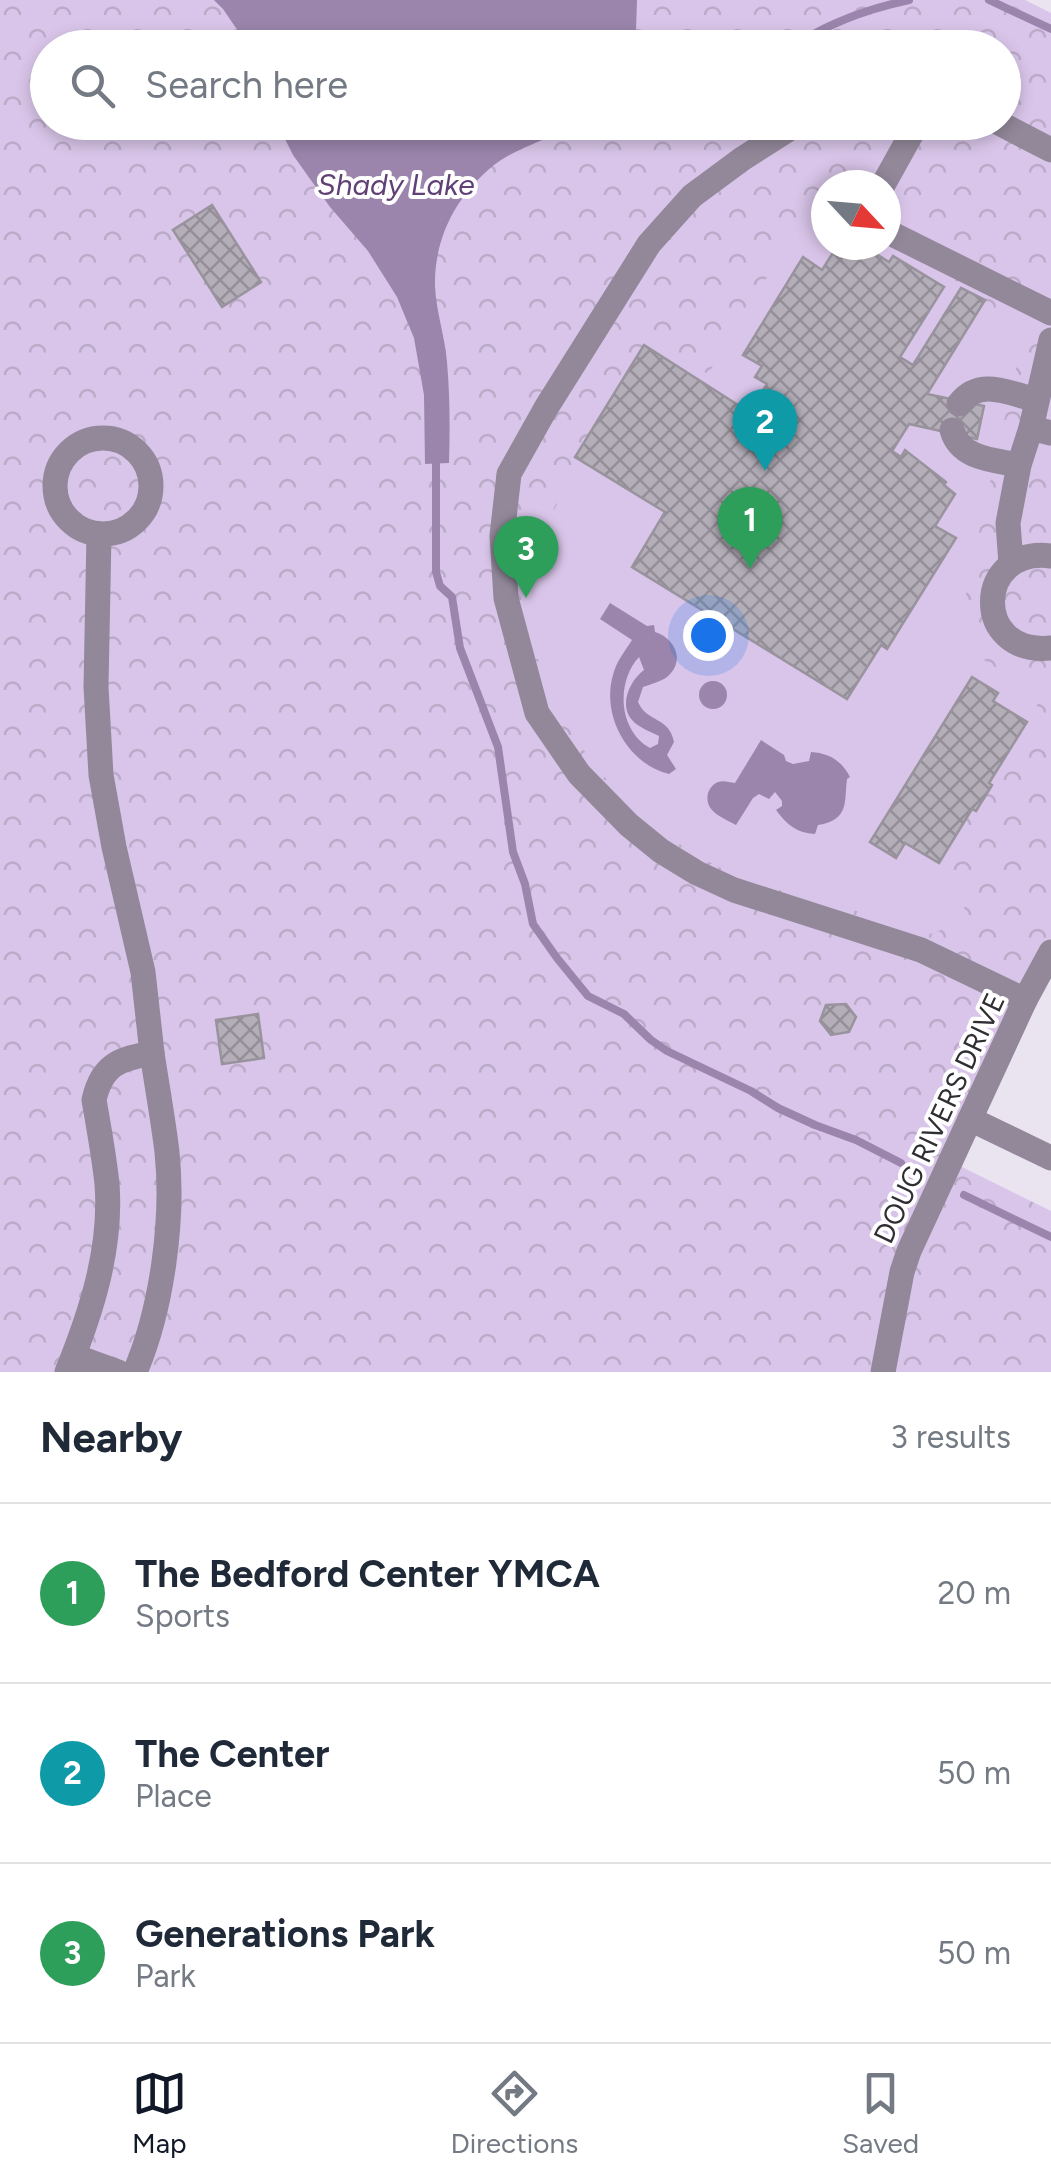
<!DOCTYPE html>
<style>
:root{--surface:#fff;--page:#f2f2f3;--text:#1f2937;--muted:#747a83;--line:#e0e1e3;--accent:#111827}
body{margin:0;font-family:Figtree,sans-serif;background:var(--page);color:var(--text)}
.compass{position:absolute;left:811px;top:170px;width:90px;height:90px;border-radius:50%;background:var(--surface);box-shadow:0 5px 15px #0003;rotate:116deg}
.you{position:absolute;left:708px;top:635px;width:35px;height:35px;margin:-25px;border:8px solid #fff;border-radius:50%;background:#1a73e8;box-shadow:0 0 0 15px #1a73e833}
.badge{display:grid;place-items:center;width:65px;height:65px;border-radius:50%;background:var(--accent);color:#fff;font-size:32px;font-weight:700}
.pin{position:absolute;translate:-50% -82px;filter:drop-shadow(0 2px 5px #0008)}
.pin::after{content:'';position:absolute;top:52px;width:35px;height:30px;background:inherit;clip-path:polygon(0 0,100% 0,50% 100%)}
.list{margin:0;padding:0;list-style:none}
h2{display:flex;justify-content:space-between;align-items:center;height:130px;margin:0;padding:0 40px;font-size:42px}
h2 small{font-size:32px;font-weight:400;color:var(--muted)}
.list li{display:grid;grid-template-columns:65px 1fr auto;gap:30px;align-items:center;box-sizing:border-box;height:180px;padding:0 40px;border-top:2px solid var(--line)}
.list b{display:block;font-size:38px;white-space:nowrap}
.list p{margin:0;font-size:32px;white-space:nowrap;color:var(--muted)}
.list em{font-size:32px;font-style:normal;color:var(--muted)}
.icon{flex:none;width:55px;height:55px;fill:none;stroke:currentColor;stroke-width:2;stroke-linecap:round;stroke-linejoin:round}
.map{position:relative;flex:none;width:1051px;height:1372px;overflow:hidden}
.search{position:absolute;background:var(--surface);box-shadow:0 5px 15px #0003;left:30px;right:30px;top:30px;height:110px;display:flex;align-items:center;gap:25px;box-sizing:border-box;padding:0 35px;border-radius:55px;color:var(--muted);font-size:38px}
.sheet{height:670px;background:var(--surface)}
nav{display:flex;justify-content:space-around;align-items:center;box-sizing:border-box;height:140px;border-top:2px solid var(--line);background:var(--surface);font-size:28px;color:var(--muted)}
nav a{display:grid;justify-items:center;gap:5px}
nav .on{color:var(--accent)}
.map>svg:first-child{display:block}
.park{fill:url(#park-crowns);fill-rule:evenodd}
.pitch{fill:#d9c5e9}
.water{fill:#9b85ac;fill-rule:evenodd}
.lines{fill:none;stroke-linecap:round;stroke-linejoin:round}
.stream{stroke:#9b85ac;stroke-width:8}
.building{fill:url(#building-cross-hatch);stroke:#99939e;stroke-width:2.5}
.minor{stroke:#92889a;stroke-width:25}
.labels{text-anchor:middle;stroke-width:8;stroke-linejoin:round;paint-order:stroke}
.street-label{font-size:28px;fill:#302e32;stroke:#fff}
.water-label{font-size:30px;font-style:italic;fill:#604075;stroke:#fff}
</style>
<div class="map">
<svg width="1051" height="1372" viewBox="0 0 1051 1372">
<defs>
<pattern id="park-crowns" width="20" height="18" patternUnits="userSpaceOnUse" patternTransform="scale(2.5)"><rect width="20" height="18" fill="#d9c5e9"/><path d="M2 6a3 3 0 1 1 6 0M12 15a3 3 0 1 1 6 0" fill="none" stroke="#bbaac8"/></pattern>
<pattern id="building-cross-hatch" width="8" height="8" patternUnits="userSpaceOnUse" patternTransform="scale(2.5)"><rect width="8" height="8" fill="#b4aeb9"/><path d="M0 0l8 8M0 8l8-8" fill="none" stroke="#938e97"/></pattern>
</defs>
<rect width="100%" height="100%" fill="#eae4f0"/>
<path class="park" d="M0 0H1025L1051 13V952L950 1161 1051 1211V1372H0ZM48 48H1004V122H48ZM826 185H886V245H826Z"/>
<path class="pitch" d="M808 210 826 218V245H886L977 292 975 298 1026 324 966 589C966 616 969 631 988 651L984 660 1042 697 990 783 992 785 976 811 972 809 939 862 962 877 965 917C961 922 932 935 925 935 918 935 872 915 860 912 819 899 776 892 736 875 645 836 571 756 539 662 531 638 527 612 522 587L524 584 530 583 528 562 579 460 575 457 649 338 708 374Z"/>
<g class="water">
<path d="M214 0H637L636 31 639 40 659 47H249L223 9Z"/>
<path d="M277 123H576C550 140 519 146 494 165 457 195 434 237 435 286 436 311 445 337 447 362 450 396 450 430 449 463L425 464 424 395 414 338 397 297 368 251 330 207 293 155Z"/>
<path d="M610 603 647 626 654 625 655 632C675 638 686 661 667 677 660 682 651 684 643 687L638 702C647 723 669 716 674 742L667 755 676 769 669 774C628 764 601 716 613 675 616 662 625 651 632 640L600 619ZM639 657 644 670C629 681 617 708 635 723 641 728 651 732 659 736L658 744 650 748C618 730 616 682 639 657Z"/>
<circle cx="713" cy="695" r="14"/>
<path d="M761 740 784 755 786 761 793 764 809 761 811 752C829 753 842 761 850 777L847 779C844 801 850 820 818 825L815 834C797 833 787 825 776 810L782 806V801L775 792 769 799 759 794 753 798 736 825C729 821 719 817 713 811 704 803 706 787 718 782 723 780 729 782 735 783Z"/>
</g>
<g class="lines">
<g class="stream">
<path d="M989 0 1051 29"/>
<path d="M791 48C827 23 867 9 909 0"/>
<path d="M436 453V572L440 586 452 597 460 648 498 747 513 852 525 884 533 924 557 958 588 996 624 1014 651 1040 667 1051 751 1091 778 1108 815 1125 856 1140 901 1163"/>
<path d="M964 1195 1051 1237"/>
</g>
</g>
<g class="building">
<path d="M212 205 261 282 222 307 173 230Z"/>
<path d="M838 245H862L889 262 893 256 944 287 900 357 913 365 961 288 985 300 927 394 984 406 977 439 909 424 892 451 901 457 905 450 946 482 944 485 955 494 935 526 956 538 887 649 881 645 847 699 632 567 665 512 575 457 644 345 749 412 767 384 755 377 762 366 743 355 803 257 822 270Z"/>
<path d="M972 677 998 693 993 701 1027 722 989 783 992 785 976 811 972 809 939 863 905 843 896 858 870 842Z"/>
<path d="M846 1004 856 1017 849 1032 831 1035 820 1021 826 1005Z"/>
<path d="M258 1014 264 1058 222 1064 216 1020Z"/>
</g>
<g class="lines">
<g class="minor">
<path d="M800 122 742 159 692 196 649 244 546 408 509 474 502 536 506 598 537 713 579 774 629 825 661 851 697 873 734 890 921 950 1025 1000"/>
<path d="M997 122 1051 150"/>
<path d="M883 185 918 122"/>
<path d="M886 231 1051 313"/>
<path d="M1051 340 1031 428 1051 433"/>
<path d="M959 404C979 377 1009 393 1036 400"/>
<path d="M952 430C960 459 993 460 1019 465"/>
<circle cx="103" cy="486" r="48"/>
<path d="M1051 556C975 546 971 656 1051 648"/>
<path d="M1011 564 1008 523 1019 465 1031 428"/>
<path d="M970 1119 1051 1158"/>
<path d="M74 1356 118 1372"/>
<path d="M67 1372C91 1313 112 1249 107 1184 104 1156 99 1128 94 1100 102 1064 120 1059 152 1053L143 972 114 847 101 775 96 687 99 534"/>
<path d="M135 1372C162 1309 174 1220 167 1152 163 1119 157 1086 152 1053"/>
<path d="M883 1372 902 1272 909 1251 1025 1000 1051 952"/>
</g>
</g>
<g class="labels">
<g class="street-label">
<text transform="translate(939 1118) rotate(-65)" y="10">DOUG RIVERS DRIVE</text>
</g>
<g class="water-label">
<text x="396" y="195">Shady Lake</text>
</g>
</g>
</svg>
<svg class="compass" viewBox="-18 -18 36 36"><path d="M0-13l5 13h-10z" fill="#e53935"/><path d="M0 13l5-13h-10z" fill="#747a83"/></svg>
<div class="you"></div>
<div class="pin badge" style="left:750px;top:569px;background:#2e9e5b">1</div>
<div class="pin badge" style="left:765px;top:471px;background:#0f9aa8">2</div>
<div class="pin badge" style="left:526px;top:598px;background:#2e9e5b">3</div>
<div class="search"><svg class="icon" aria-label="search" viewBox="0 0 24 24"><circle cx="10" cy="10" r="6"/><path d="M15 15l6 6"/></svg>Search here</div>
</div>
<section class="sheet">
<h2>Nearby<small>3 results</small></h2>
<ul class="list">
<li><span class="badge" style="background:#2e9e5b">1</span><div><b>The Bedford Center YMCA</b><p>Sports</p></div><em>20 m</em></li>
<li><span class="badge" style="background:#0f9aa8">2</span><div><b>The Center</b><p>Place</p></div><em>50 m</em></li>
<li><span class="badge" style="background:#2e9e5b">3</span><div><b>Generations Park</b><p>Park</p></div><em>50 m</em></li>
</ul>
</section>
<nav>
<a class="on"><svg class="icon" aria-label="map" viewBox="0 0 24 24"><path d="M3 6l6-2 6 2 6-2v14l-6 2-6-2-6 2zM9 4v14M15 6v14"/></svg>Map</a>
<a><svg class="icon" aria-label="directions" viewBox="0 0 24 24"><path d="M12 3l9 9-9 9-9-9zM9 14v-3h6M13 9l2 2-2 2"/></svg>Directions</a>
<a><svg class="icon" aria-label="saved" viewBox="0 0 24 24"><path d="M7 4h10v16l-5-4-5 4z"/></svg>Saved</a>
</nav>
